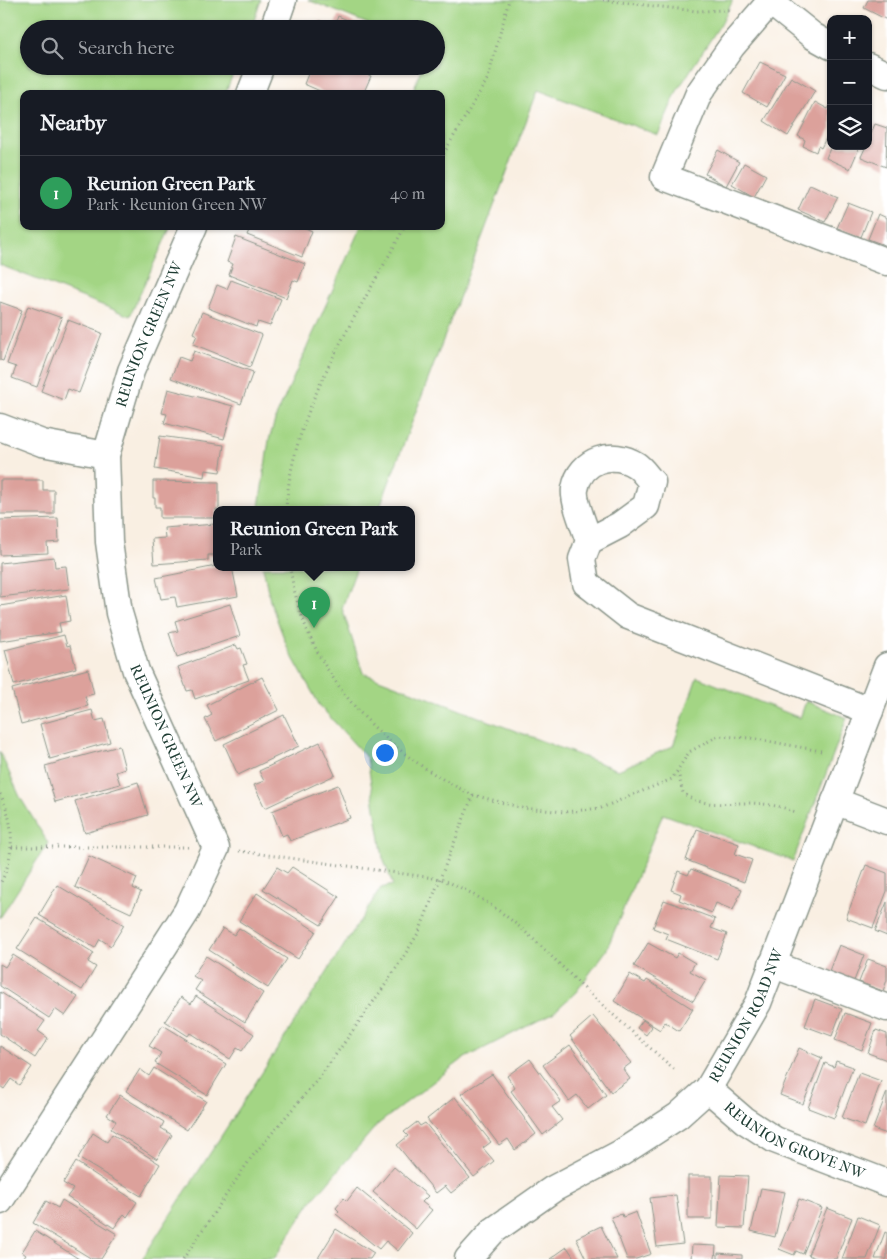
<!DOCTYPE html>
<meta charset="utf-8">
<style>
:root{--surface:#171b24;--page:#20242c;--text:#f1f3f6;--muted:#9ea1a6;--line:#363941;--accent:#b45309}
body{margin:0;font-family:"IM FELL French Canon",serif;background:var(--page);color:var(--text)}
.controls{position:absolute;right:15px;top:15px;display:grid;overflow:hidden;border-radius:10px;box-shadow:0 1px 4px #0004}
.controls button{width:45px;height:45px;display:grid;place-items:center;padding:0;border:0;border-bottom:1px solid var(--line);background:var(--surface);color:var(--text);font:25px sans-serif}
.you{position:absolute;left:384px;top:752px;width:18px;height:18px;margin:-12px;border:4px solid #fff;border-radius:50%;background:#1a73e8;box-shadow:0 0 0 8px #1a73e833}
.badge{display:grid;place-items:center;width:32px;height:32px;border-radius:50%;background:var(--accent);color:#fff;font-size:16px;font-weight:700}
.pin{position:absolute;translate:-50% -41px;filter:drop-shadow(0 1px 2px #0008)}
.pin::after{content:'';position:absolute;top:26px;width:18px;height:15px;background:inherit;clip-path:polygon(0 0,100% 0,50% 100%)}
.popup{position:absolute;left:213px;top:506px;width:202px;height:65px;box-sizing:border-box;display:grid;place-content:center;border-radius:10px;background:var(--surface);filter:drop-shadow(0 1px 4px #0005);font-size:16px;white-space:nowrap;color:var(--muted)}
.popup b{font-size:19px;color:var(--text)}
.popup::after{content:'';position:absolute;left:50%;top:100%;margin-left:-10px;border:10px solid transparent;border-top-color:var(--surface)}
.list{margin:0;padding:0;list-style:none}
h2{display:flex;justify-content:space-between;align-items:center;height:65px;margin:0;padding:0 20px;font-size:21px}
h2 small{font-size:16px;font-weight:400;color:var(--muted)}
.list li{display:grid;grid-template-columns:32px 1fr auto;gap:15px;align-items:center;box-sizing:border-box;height:75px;padding:0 20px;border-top:1px solid var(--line)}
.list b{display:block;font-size:19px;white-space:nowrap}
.list p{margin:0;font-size:16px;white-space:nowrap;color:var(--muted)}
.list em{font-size:16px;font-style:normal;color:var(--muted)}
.icon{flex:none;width:28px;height:28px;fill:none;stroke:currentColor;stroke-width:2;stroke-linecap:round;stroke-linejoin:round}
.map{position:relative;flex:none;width:887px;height:1259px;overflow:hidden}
.search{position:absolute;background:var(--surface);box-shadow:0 1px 4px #0004;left:20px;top:20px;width:425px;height:55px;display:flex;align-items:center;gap:12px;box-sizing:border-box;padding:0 18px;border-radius:28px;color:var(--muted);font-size:19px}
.panel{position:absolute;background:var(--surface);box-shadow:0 1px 4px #0004;left:20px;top:90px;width:425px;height:140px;border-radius:10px}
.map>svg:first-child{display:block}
.green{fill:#a3d584;stroke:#61895c}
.building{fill:#dca19b}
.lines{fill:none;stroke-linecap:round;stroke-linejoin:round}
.minor-casing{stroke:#8c968b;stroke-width:29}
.path{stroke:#8c968b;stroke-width:3;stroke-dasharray:1 4;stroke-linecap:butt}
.minor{stroke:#fff;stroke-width:26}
.labels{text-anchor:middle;stroke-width:5;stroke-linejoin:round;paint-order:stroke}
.street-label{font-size:15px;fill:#1f3d34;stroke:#fff}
</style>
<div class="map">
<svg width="887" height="1259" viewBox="0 0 887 1259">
<rect width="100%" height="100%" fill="#fff"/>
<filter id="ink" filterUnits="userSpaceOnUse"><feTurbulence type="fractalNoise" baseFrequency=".02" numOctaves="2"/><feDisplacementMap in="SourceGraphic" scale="10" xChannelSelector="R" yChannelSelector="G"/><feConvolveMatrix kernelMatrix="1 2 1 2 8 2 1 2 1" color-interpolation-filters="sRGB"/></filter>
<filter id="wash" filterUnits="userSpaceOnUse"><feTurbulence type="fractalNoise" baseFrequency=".0096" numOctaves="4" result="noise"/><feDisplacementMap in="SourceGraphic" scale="20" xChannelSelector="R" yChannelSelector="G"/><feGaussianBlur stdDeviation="1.12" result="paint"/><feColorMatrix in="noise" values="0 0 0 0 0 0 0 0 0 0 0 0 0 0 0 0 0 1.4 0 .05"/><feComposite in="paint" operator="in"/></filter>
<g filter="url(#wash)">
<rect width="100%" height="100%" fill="#f9efe2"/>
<g class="green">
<path d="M0 0H261L251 29H29V66H236L225 94H24V226H171L130 316 0 265Z"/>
<path d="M308 0H732V2L722 22 677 91 658 135 538 90 379 509H259V507L269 440 276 417 361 226H441V94H412L422 66H436V29H381Z"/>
<path d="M263 567H357L342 608 363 673 618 770 673 746 697 677 800 718 806 701 847 718 793 861 663 814 606 951 576 992 553 1013 463 1059 377 1125 310 1203 274 1259H142L381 888 393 885 383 858 367 758 320 706 288 649 270 601Z"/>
<path d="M0 752 20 797 48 843 0 918Z"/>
</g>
<g id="blocks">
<g class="building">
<path d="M868 0H887V20L864 8Z"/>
<path d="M338 16 369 29H317L320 21 334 27Z"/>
<path d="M760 62 785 74 767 107 743 93Z"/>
<path d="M303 66H348L371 76 363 94H327L304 84 308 74 301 71Z"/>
<path d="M791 77 815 91 788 136 764 121Z"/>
<path d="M815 102 828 109 831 104V128L821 148 818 146 816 152 803 146 805 140 798 136Z"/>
<path d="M875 124 887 128 886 167 861 157 866 146H868V140Z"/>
<path d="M831 146H860L850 169 826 158Z"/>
<path d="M718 150 739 162 726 186 705 174Z"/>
<path d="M744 163 766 175 754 197 732 184Z"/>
<path d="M810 184 838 197 825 222 798 210Z"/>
<path d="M848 203 871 212 861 237 837 228Z"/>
<path d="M878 214 887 218V246L868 239Z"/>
<path d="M251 226H301L312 231 302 257 247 235Z"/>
<path d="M236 237 305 264 298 282 293 280 286 298 229 275 233 264 227 262Z"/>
<path d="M231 280 281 299 270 326 258 322 256 327 208 308 217 285 227 289Z"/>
<path d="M0 302 22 310 3 361 0 360Z"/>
<path d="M28 306 62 318 37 387 12 378 16 367 7 364Z"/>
<path d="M202 312 262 335 250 367 193 344 197 335 193 333Z"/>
<path d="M68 320 102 333 79 393 68 389 64 400 41 391Z"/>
<path d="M194 351 253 372 241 404 171 378 179 357 190 361Z"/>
<path d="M168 389 233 406 224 439 164 423 167 414 162 413Z"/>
<path d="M160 436 224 445 220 472 205 470 204 477 155 469Z"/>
<path d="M0 480H43V490H54V514H0Z"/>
<path d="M153 481 219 482V509H216V518H160V507H155V498H153Z"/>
<path d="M58 518 59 542 47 543 48 553 0 555V520Z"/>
<path d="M216 524V555H208V560L154 564 152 539 165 538 164 528Z"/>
<path d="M54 557 55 567 66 566 69 589 0 597V563Z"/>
<path d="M216 566 232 567 238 596 177 607 175 597 161 599 156 578Z"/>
<path d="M66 595 70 621 59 623 61 632 0 641V606Z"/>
<path d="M230 604 240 636 177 657 169 633 178 631 175 621Z"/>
<path d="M64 635 67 646 70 645 76 668 14 685 5 650Z"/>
<path d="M236 645 238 649 241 648 247 664 243 665 249 680 195 699 192 690 187 691 178 667Z"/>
<path d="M88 669 94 694 85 696 88 706 21 724 12 689Z"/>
<path d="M262 677 279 710 216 741 205 719 212 715 207 705Z"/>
<path d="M92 710 95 721 104 719 110 742 50 759 40 724Z"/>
<path d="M284 715 299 746 238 775 224 744Z"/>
<path d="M320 742 335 775 265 808 254 785 264 781 259 771Z"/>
<path d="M119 746 125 769 116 772 120 784 55 802 45 766Z"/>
<path d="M138 782 148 815 85 833 75 801Z"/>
<path d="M338 785 350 818 290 841 287 834 282 836 272 811Z"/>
<path d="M697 829 739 844 735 854 752 860 744 882 686 860Z"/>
<path d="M89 856 137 878 133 888 141 892 131 913 75 887Z"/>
<path d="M866 865 887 873V891L873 928 846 918Z"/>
<path d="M277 867 287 873 292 867 339 897 321 925 263 889Z"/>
<path d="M691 869 742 889 733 910 716 903 712 913 679 900 681 894 671 890 678 871 688 875Z"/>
<path d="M57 885 124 925 111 946 100 939 95 948 39 915Z"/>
<path d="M257 893 316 931 298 959 239 921Z"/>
<path d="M664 900 715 919 711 928 727 934 717 959 666 939 668 934 653 928Z"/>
<path d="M887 902V936L875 931Z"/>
<path d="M37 918 94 953 88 962 96 967 82 990 17 949Z"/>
<path d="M223 928 234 935 239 928 287 959 268 988 209 950Z"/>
<path d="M648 943 675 958 678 953 695 963 690 971 706 980 693 1001 634 966Z"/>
<path d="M839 945 864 955 854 981 829 971Z"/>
<path d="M13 955 78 997 65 1016 55 1009 49 1018 0 986V964L5 967Z"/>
<path d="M206 956 263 993 245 1022 195 990 201 981 193 976Z"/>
<path d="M868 959 887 966V980L883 991 859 982Z"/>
<path d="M630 974 645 983 647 980 693 1009 679 1031 665 1022 660 1030 614 1001Z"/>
<path d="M0 992 45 1021 38 1031 48 1038 35 1058 0 1034Z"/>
<path d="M196 996 254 1034 242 1051 237 1048 230 1059 190 1033 188 1036 165 1021 181 997 191 1004Z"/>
<path d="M815 999 842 1009 832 1036 805 1026Z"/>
<path d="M845 1013 872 1023 862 1050 835 1040Z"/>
<path d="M593 1016 631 1063 623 1069 630 1079 611 1092 570 1036Z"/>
<path d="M643 1020 652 1027 646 1035 637 1028Z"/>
<path d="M163 1025 226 1064 207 1095 155 1063 161 1053 149 1046Z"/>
<path d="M876 1030 887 1034V1060L868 1053Z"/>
<path d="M570 1045 606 1095 588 1109 577 1095 569 1101 543 1065Z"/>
<path d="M0 1046 32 1067 19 1085 11 1079 4 1089 0 1086Z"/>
<path d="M799 1048 822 1058 803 1104 780 1095Z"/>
<path d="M530 1059 561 1101 552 1107 562 1120 543 1135 511 1091 515 1088 507 1076Z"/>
<path d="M836 1061 853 1067 834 1118 808 1108 825 1063 834 1067Z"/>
<path d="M154 1068 206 1101 187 1130 126 1091 140 1069 149 1076Z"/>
<path d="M859 1073 881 1081 865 1126 842 1118Z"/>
<path d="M492 1074 536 1134 515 1150 508 1139 499 1145 461 1094Z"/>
<path d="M887 1092V1134L873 1129Z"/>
<path d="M120 1095 164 1122 161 1128 172 1135 157 1159 111 1129 116 1121 107 1115Z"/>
<path d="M455 1097 491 1142 483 1148 494 1161 474 1177 427 1119Z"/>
<path d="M417 1122 420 1126 425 1123 470 1178 451 1193 445 1186 436 1193 397 1145 408 1136 404 1132Z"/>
<path d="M93 1133 107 1142 112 1134 160 1164 141 1196 78 1158Z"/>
<path d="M76 1162 137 1202 127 1217 124 1214 114 1228 67 1197 73 1189 63 1183Z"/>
<path d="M394 1167 428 1196 422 1202 432 1210 416 1229 373 1192Z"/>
<path d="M721 1175 748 1176 744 1228 718 1227Z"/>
<rect x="688" y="1176" width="24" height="43"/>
<path d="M357 1188 412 1233 398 1251 386 1241 379 1249 336 1214 339 1211 336 1208 344 1198 347 1201Z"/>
<path d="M761 1188 785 1192 775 1237 751 1231Z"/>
<path d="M676 1195 683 1244 657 1247 650 1198Z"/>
<path d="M799 1199 822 1208 803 1254 796 1251 794 1255 779 1249Z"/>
<path d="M62 1200 117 1234 101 1259H92L33 1223 46 1201 58 1208Z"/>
<path d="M827 1208 852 1218 836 1259H818L808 1255Z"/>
<path d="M636 1212 651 1254 636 1259H627L611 1217 622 1214 623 1217Z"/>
<path d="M858 1216 880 1225 867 1259H842Z"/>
<path d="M601 1226 617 1259H586L576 1238Z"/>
<path d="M336 1229 374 1253 370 1259 318 1258Z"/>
<path d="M35 1231 79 1259H23L26 1255 22 1252Z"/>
<path d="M885 1232 887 1233V1259H875Z"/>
<path d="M692 1245 716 1246 715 1259H691Z"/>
<path d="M567 1247 575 1259H550Z"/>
<path d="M718 1253 742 1255V1259H718Z"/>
</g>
</g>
</g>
<g filter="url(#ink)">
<use href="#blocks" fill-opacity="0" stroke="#8c968b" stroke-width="1"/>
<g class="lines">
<g class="minor-casing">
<g id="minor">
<path d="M768 0 813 36 831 46"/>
<path d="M770 2 732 46 699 93 664 177 887 262"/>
<path d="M273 29 283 0"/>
<path d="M868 66 887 75"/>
<path d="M250 94 261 66"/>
<path d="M0 427 42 443 106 455"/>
<path d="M589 541C585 528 573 501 575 489 580 459 613 450 636 465 642 469 647 477 652 482L646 506 620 525 589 541 582 559 586 583 628 616 870 711"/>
<path d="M835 801 887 821"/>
<path d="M772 964 887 1008"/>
<path id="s1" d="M708 1089 744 1120 775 1140 887 1183"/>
<path id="s2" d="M0 1201 187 911 216 848 136 671 119 613 109 542 106 455 131 371 194 226"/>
<path id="s3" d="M468 1259 493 1231 553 1189 621 1153 678 1116 708 1089 758 1003 887 666"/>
</g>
</g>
<g class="path">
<path d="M603 0 696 11 730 10"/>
<path d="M441 158 488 78 509 0"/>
<path d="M286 509C293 405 358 316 405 226"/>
<path d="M678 772 683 793C704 809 727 802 751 803 767 804 783 806 797 813"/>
<path d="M0 794C15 822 15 857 0 884"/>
<path d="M473 795 523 808 565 812 601 808 672 779 689 752 718 736 751 738 821 751"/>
<path d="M12 847H188"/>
<path d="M239 851 441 879C504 904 538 944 585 989 615 1017 646 1044 676 1071"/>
<path d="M183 1259 251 1158 322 1074 388 981 419 932 473 795C381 752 304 670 290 567"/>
</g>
<use href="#minor" class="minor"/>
</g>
</g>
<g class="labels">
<g class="street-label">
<text dy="5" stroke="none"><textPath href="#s2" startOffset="956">REUNION GREEN NW</textPath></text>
<text transform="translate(166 736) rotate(66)" y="5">REUNION GREEN NW</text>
<text dy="5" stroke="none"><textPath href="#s3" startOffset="379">REUNION ROAD NW</textPath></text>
<text dy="5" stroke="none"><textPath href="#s1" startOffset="102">REUNION GROVE NW</textPath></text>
</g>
</g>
</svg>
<div class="controls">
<button>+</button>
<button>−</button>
<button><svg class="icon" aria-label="layers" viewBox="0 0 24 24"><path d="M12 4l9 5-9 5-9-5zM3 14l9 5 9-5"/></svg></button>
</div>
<div class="you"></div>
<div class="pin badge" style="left:314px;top:628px;background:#2e9e5b">1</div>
<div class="popup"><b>Reunion Green Park</b>Park</div>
<div class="search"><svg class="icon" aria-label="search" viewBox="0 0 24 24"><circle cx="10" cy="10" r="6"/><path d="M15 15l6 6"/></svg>Search here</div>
<section class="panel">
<h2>Nearby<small></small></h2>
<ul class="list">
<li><span class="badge" style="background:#2e9e5b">1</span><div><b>Reunion Green Park</b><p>Park · Reunion Green NW</p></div><em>40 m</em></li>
</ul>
</section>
</div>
